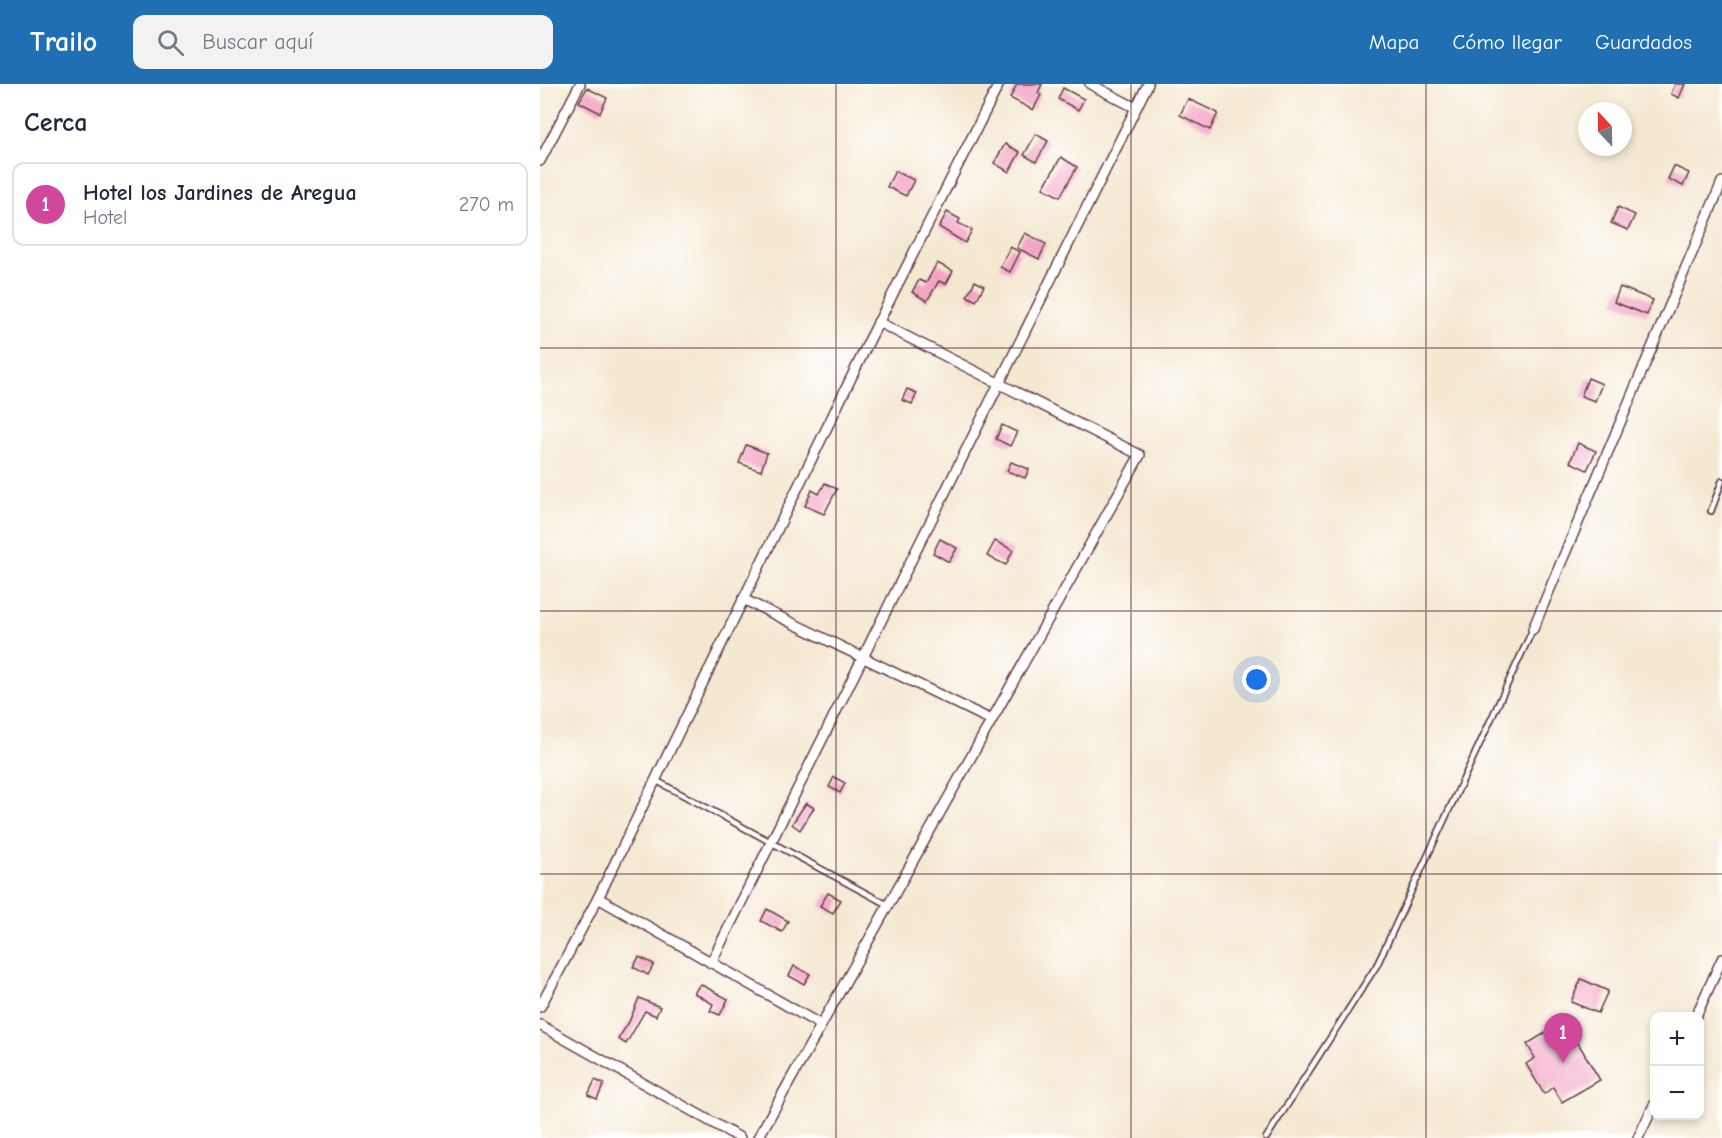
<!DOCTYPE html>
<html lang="es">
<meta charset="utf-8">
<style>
:root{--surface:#fff;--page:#f2f2f3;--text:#1f2937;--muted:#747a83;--line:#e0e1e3;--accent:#1f6fb2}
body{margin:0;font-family:"Comic Neue",sans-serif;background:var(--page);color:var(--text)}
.controls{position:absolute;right:18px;bottom:18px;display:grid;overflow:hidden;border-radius:12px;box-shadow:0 3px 9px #0003}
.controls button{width:54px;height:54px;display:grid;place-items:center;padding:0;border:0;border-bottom:2px solid var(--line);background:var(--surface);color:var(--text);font:30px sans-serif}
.compass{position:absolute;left:1038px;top:18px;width:54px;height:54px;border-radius:50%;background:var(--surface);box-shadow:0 3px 9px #0003;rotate:338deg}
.you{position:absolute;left:717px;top:596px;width:21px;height:21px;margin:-15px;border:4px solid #fff;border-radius:50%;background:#1a73e8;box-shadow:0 0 0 9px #1a73e833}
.badge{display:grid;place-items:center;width:39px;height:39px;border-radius:50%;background:var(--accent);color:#fff;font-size:20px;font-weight:700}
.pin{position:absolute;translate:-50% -50px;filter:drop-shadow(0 2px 3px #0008)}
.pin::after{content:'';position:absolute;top:32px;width:21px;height:18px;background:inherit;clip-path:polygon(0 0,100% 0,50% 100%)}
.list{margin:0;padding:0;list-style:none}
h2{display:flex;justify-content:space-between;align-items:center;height:78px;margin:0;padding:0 24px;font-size:26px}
h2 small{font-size:20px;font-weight:400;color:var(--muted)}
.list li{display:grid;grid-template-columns:39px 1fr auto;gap:18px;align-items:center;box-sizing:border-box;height:84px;margin:0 12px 12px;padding:0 12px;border:2px solid var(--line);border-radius:12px}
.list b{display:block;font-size:22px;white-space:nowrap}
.list p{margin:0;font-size:20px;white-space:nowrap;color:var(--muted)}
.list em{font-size:20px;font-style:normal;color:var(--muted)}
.icon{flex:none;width:33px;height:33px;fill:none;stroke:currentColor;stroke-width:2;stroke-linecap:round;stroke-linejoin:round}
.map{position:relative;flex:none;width:1182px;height:1054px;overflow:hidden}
header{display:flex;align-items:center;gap:36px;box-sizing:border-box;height:84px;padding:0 30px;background:var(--accent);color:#fff}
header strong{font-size:28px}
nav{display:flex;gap:33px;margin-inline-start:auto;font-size:21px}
.search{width:420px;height:54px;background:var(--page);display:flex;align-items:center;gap:15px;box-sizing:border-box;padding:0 21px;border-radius:12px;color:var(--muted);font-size:22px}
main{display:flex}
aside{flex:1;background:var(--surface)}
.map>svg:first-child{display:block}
.building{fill:#f3a5c6}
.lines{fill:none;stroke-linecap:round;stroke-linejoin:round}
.service-casing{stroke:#643d44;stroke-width:8}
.minor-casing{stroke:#643d44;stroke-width:12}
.service{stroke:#fff;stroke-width:4.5}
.minor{stroke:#fff;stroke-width:9}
.grid{fill:none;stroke:#4a1f2b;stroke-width:1.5;stroke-opacity:0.55}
</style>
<header>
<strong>Trailo</strong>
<div class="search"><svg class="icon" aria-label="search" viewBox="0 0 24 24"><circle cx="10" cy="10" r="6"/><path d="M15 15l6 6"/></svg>Buscar aquí</div>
<nav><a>Mapa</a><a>Cómo llegar</a><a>Guardados</a></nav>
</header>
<main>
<aside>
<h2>Cerca<small></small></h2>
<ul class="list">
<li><span class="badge" style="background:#d1479c">1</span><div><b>Hotel los Jardines de Aregua</b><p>Hotel</p></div><em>270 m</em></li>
</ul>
</aside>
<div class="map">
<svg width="1182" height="1054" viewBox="0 0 1182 1054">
<rect width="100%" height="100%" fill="#fff"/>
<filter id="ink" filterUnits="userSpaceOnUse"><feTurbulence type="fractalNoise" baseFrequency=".0167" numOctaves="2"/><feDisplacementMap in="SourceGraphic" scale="12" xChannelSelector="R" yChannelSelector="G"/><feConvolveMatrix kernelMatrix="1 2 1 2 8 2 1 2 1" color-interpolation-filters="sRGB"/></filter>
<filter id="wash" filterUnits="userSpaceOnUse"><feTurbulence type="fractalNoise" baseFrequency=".008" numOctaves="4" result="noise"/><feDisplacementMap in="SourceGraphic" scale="24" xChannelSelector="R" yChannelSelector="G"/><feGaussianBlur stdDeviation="1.35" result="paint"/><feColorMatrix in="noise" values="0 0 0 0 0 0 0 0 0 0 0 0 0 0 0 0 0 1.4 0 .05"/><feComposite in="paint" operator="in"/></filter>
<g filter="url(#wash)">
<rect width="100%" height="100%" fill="#f4e8d1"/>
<g id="blocks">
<g class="building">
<path d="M477 0H502L498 9 501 11 493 26 470 14Z"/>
<path d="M1135 0H1145L1139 14 1131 10Z"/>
<path d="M47 4 67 14 60 29 39 18Z"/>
<path d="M523 4 544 15 538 26 518 15Z"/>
<path d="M648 15 678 29 670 46 640 31Z"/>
<path d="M496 50 508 57 496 78 484 71Z"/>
<path d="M465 60 480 68 469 88 454 79Z"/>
<path d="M521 73 537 83 520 113 503 104Z"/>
<path d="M1134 82 1149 89 1143 102 1128 95Z"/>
<path d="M355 87 374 96 366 112 347 103Z"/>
<path d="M1078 123 1095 131 1088 146 1071 139Z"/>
<path d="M407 128 420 135 418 139 432 146 425 159 399 143Z"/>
<path d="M485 149 506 160 499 175 477 164Z"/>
<path d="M470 163 480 168 470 188 460 183Z"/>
<path d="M397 179 413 187 406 200 399 197 387 217 372 208 379 196 386 199Z"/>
<path d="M435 197 444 202 436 217 427 212Z"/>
<path d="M1080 203 1113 216 1107 231 1074 218Z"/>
<path d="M1048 294 1062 300 1055 317 1041 312Z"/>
<path d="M367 305 377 309 372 320 362 316Z"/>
<path d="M462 341 477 348 470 362 456 355Z"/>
<path d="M1038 359 1056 367 1047 386 1030 378Z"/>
<path d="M206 361 227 369 221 387 199 379Z"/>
<path d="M471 378 489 385 485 394 467 387Z"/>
<path d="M285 399 297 405 284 430 265 422 272 406 279 410Z"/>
<path d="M400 455 417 464 409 478 393 469Z"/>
<path d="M455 457 473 466 466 481 447 472Z"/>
<path d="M294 693 305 699 300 709 289 703Z"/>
<path d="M266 719 274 724 260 746 252 740Z"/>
<path d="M288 809 301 816 293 829 280 822Z"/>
<path d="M227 825 248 837 242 848 221 837Z"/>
<path d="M99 873 114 880 108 891 93 883Z"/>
<path d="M254 882 270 890 264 900 249 892Z"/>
<path d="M1041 895 1068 907 1058 929 1031 918Z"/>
<path d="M160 900 188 915 180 931 170 927 173 920 154 909Z"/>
<path d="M99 914 120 923 116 932 105 927 86 960 78 955 89 938Z"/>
<path d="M1025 937 1060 996 1022 1018 1013 1003 1004 1010 986 980 995 974 987 960Z"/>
<path d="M55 996 64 1000 57 1015 48 1011Z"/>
</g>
</g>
</g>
<g filter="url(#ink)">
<use href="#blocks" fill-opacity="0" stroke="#643d44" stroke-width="1.5"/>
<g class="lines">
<g class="service-casing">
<g id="service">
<path d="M1171 427 1182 397"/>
<path d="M115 696 348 821"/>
<path d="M726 1054 837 881 993 545"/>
</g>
</g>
<g class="minor-casing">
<g id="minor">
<path d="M550 0 596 24"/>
<path d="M0 77 40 0"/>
<path d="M203 515 451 636"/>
<path d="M993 545 1182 98"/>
<path d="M58 814 281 941"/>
<path d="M171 879 608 0"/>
<path d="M0 923 58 814 330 255 459 0"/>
<path d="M1156 932 1182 875"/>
<path d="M0 941 200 1054"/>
<path d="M218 1054 600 371 338 238"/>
<path d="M1098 1054 1114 1021"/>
</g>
</g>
<use href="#service" class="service"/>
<use href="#minor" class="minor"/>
</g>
</g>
<path class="grid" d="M296 0V1054M591 0V1054M886 0V1054M0 264H1182M0 527H1182M0 790H1182"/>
</svg>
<div class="controls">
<button>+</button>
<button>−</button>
</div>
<svg class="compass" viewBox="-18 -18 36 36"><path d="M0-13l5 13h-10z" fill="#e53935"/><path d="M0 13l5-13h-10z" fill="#747a83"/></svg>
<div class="you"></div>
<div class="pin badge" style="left:1023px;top:979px;background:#d1479c">1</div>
</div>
</main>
